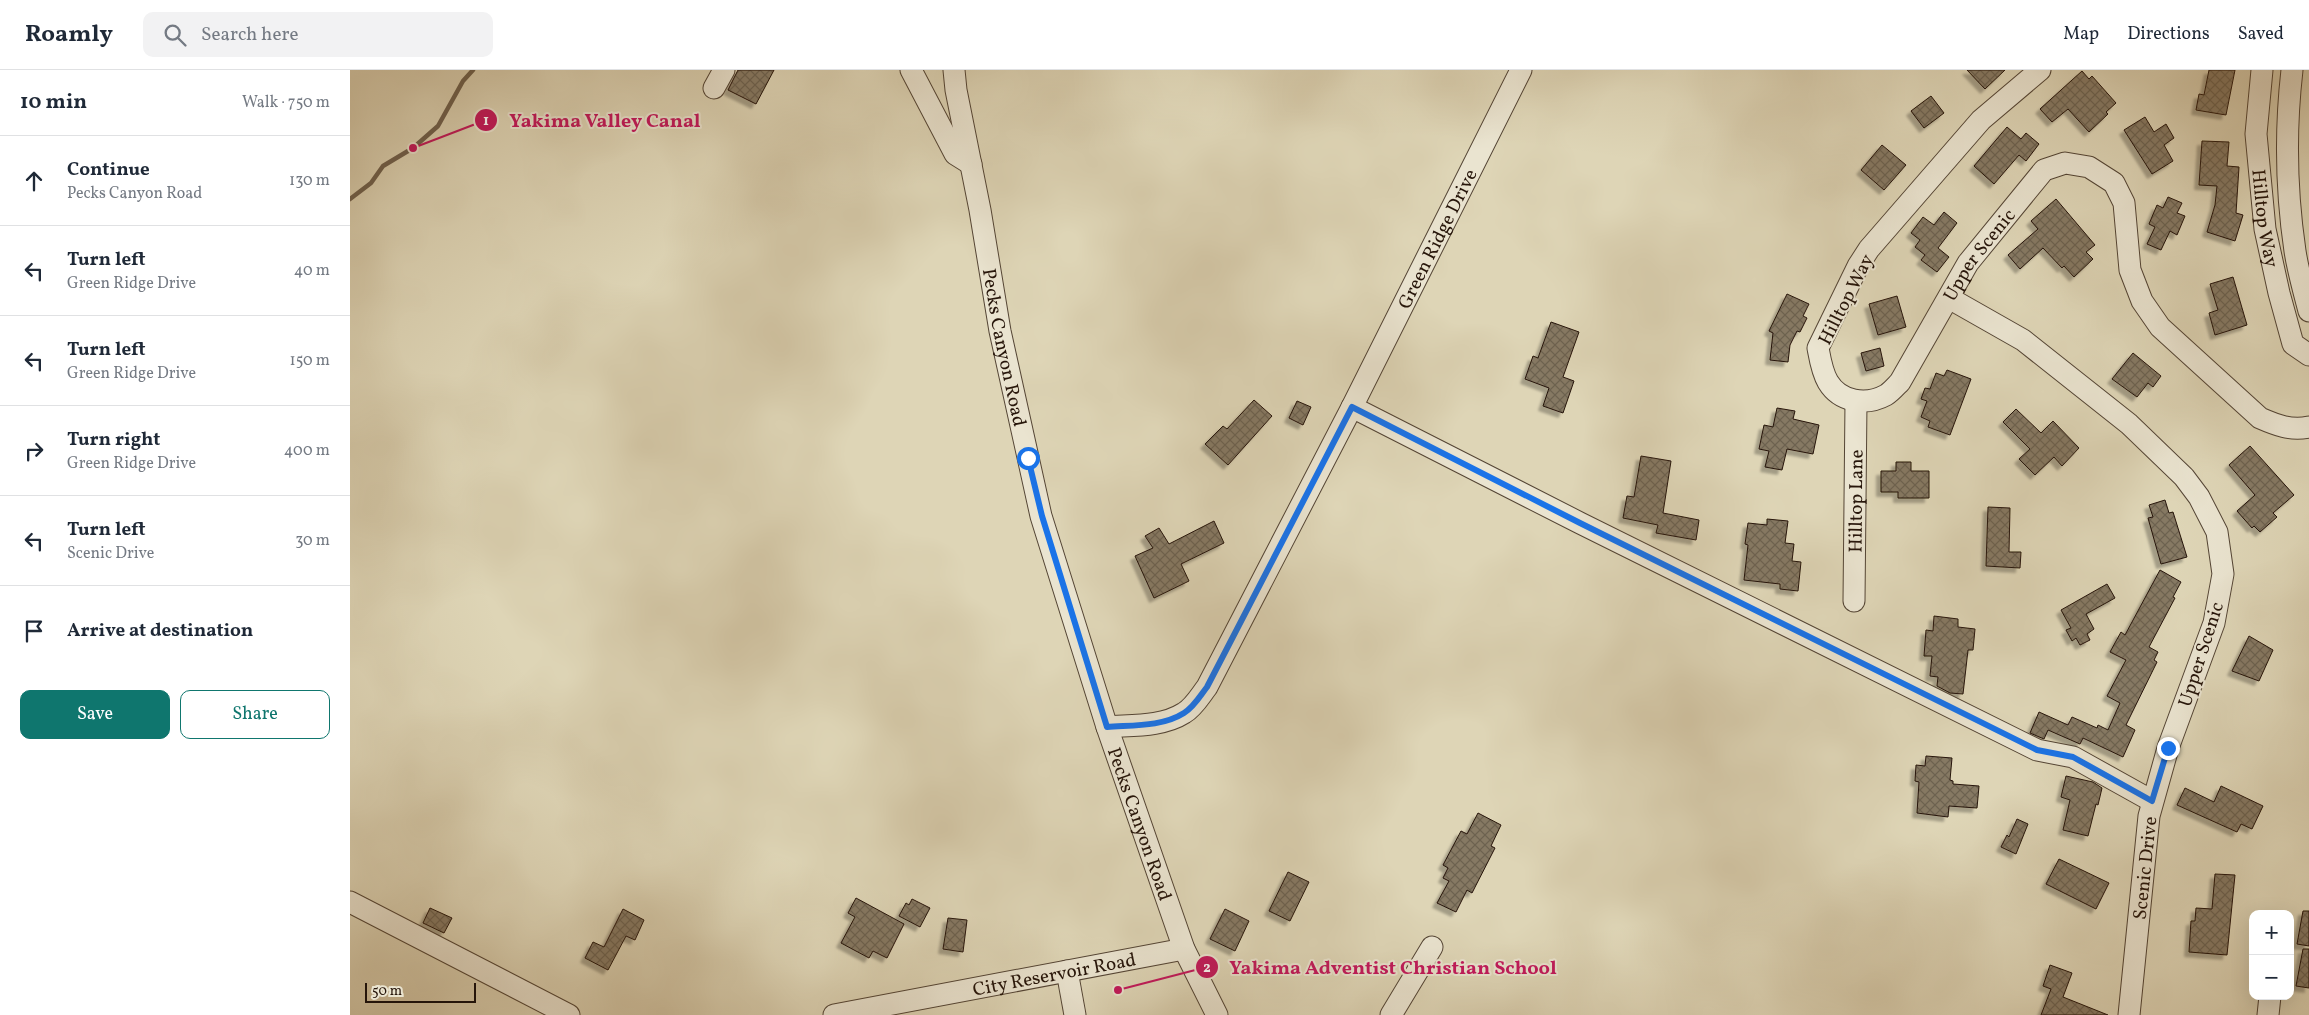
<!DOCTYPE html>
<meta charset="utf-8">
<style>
:root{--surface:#fff;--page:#f2f2f3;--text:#1f2937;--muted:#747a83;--line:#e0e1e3;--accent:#0f766e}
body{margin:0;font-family:Vollkorn,serif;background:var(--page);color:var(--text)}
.controls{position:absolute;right:15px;bottom:15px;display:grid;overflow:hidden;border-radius:10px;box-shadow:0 5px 20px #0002}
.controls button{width:45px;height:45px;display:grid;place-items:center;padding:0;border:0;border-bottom:1px solid var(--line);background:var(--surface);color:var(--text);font:25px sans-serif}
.scale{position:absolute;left:15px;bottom:12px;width:111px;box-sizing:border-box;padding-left:5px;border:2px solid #26150a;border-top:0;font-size:14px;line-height:18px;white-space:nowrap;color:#26150a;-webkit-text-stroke:4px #eae4d0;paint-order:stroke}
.stop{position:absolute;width:15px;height:15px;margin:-11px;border:4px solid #1a73e8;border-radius:50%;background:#fff}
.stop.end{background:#1a73e8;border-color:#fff;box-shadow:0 1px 5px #0008}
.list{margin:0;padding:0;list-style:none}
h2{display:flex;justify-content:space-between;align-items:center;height:65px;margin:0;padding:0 20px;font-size:21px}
h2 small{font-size:16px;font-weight:400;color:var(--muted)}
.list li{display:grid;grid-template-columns:32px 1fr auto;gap:15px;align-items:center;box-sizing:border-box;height:90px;padding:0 20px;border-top:1px solid var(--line)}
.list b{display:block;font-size:19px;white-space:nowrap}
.list p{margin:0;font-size:16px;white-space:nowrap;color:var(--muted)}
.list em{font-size:16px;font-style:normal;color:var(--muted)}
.actions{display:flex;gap:10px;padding:15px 20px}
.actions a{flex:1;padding:11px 0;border:1px solid var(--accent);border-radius:10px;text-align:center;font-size:18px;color:var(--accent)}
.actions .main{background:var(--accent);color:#fff}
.icon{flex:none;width:28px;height:28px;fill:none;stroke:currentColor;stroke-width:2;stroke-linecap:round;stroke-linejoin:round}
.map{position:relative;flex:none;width:1959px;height:945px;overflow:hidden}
header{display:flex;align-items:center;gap:30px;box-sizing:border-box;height:70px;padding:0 25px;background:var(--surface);border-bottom:1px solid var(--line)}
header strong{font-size:24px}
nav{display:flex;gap:28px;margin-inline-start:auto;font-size:18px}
.search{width:350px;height:45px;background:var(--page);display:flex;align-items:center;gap:12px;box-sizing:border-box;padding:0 18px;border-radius:10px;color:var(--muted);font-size:19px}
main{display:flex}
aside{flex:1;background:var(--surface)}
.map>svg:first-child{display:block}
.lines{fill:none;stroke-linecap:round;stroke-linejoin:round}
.stream{stroke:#6f614e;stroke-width:4.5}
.building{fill:url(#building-cross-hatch);stroke:#26150a;filter:url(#shadow)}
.minor-casing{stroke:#544535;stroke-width:23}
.minor{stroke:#eae4d0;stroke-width:21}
.route{stroke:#1a73e8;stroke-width:6}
.labels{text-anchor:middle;stroke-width:4;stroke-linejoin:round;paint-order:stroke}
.street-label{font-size:19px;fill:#26150a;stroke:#eae4d0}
.leader{fill:none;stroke:#c2185b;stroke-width:2}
.callout-dot{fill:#c2185b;stroke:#eae4d0;stroke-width:2}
.mark-label{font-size:15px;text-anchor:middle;font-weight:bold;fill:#fff}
.callout-label{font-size:20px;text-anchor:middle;font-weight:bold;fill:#c2185b;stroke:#eae4d0;stroke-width:4;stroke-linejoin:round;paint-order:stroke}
</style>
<header>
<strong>Roamly</strong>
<div class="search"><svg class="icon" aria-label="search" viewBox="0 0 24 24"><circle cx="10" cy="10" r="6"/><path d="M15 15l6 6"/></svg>Search here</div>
<nav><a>Map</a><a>Directions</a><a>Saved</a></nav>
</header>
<main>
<aside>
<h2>10 min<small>Walk · 750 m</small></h2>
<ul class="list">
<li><svg class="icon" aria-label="ahead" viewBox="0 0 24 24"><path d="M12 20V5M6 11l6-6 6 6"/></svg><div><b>Continue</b><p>Pecks Canyon Road</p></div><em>130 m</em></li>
<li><svg class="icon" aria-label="left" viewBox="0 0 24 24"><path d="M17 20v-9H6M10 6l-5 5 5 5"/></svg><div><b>Turn left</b><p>Green Ridge Drive</p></div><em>40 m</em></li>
<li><svg class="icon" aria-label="left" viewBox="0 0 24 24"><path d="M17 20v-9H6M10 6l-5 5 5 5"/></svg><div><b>Turn left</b><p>Green Ridge Drive</p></div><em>150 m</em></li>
<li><svg class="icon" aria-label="right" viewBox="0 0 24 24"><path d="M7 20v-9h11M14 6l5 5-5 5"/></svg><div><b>Turn right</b><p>Green Ridge Drive</p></div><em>400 m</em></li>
<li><svg class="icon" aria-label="left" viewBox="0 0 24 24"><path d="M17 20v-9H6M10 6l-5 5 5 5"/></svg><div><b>Turn left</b><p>Scenic Drive</p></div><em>30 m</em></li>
<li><svg class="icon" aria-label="arrive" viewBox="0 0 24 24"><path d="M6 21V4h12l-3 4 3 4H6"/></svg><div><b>Arrive at destination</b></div></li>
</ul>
<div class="actions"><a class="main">Save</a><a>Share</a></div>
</aside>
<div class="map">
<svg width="1959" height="945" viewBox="0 0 1959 945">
<defs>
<pattern id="building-cross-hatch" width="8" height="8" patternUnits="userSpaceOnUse" patternTransform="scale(1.25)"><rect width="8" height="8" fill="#867963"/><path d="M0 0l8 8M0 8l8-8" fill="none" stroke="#6d6250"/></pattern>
<filter id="shadow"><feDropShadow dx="-4.5" dy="4.5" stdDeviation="1" flood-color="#0004"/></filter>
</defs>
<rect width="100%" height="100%" fill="#ded5b6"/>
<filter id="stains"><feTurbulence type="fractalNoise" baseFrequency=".004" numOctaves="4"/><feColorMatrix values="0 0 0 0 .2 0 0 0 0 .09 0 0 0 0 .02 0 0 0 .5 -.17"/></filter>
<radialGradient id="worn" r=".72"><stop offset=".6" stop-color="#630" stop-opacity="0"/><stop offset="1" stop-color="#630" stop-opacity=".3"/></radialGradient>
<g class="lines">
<path class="stream" d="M0 129 21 113 33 96 63 78 88 56 113 11 123 0"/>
</g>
<g class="building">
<path d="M388 0H424L406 34 378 20Z"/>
<path d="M1617 0H1655L1635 19Z"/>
<path d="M1859 0H1885L1876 45 1846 40 1849 24 1854 25Z"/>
<path d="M1732 1 1739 9 1742 6 1766 33 1756 42 1758 44 1739 62 1718 39 1702 52 1690 39Z"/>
<path d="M1581 26 1594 43 1574 58 1561 41Z"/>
<path d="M1795 47 1804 62 1816 54 1824 68 1814 75 1823 91 1802 104 1774 60Z"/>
<path d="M1657 57 1671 69 1676 63 1689 74 1676 91 1669 85 1644 114 1624 96Z"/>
<path d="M1852 71 1879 72 1877 96 1889 97 1886 143 1893 145 1885 171 1857 162 1865 135 1867 116 1849 115Z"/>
<path d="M1532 75 1556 95 1534 120 1511 100Z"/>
<path d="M1818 127 1832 133 1827 143 1835 146 1827 165 1820 161 1811 180 1797 174 1805 157 1799 154 1807 135 1813 138Z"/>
<path d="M1706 129 1745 175 1736 182 1743 189 1724 207 1714 196 1712 198 1693 178 1670 199 1658 185 1688 159 1681 151Z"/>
<path d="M1594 142 1607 153 1588 178 1599 187 1587 202 1571 190 1575 185 1565 177 1570 170 1561 163 1573 147 1584 155Z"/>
<path d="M1883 207 1897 255 1865 265 1859 243 1868 240 1860 214Z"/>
<path d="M1437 224 1459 234 1453 246 1457 248 1450 262 1447 261 1440 275 1438 292 1420 290 1423 263 1419 261Z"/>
<path d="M1547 226 1556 257 1528 265 1519 234Z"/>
<path d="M1201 252 1229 262 1213 307 1224 311 1213 343 1193 336 1199 318 1175 309 1183 286 1188 288Z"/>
<path d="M1530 278 1534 296 1516 301 1511 283Z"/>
<path d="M1783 283 1811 306 1803 317 1798 313 1787 327 1762 309Z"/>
<path d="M1597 300 1621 309 1600 365 1578 357 1580 351 1571 347 1577 331 1571 329 1575 318 1580 319 1586 303 1594 306Z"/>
<path d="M904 330 922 346 878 395 855 374 873 356 877 359Z"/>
<path d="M947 331 961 337 953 355 939 348Z"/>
<path d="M1427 338 1445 341 1443 349 1469 355 1463 384 1437 379 1432 400 1415 397 1419 381 1409 379 1414 355 1423 357Z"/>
<path d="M1666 339 1691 363 1703 351 1729 378 1712 396 1704 387 1685 405 1669 389 1680 379 1653 352Z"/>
<path d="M1900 376 1944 425 1923 443 1927 447 1910 462 1904 456 1902 458 1887 441 1905 425 1879 395Z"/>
<path d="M1291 386 1321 391 1313 443 1349 450 1346 470 1306 463 1308 455 1273 448 1277 426 1284 427Z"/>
<path d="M1546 392H1561V401H1579V428H1548V422H1531V401H1546Z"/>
<path d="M1815 430 1819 443 1823 442 1837 487 1811 494 1798 448 1803 447 1799 435Z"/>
<path d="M1638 437 1660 438 1659 482H1671L1670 498 1636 496Z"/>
<path d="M1417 449 1438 451 1435 473 1444 474 1442 491 1451 492 1448 521 1430 519V514L1394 510 1398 475 1395 474 1398 453 1417 455Z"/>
<path d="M864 451 874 473 831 494 839 511 804 528 785 486 803 478 795 466 809 458 819 474Z"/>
<path d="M1810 500 1831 512 1823 527 1825 528 1799 577 1808 582 1804 590 1807 592 1776 655 1785 660 1773 687 1733 668 1730 674 1698 660 1694 669 1680 663 1689 642 1718 655 1722 647 1747 658 1748 655 1758 660 1770 633 1757 626 1776 590 1760 582 1771 562 1775 565Z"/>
<path d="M1757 514 1765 528 1736 544 1744 559 1737 564 1740 570 1730 575 1726 568 1722 571 1716 560 1721 558 1711 540Z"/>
<path d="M1584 546 1608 549V557L1625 559 1623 580H1618L1613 624 1600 623 1587 616 1588 607 1580 606 1582 586H1574L1576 560 1583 561Z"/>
<path d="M1899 566 1923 580 1909 611 1882 601Z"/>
<path d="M1576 686 1602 688 1600 710 1603 711V714L1629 716 1627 738 1599 736 1598 747 1567 743 1569 712 1565 711 1566 695 1575 696Z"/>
<path d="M1716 706 1743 712 1752 718 1748 735 1746 734 1738 766 1713 760 1720 730 1711 727Z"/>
<path d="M1871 716 1913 736 1902 759 1891 754 1887 762 1827 735 1835 718 1864 732Z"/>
<path d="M1128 743 1151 755 1141 776 1145 778 1122 823 1117 820 1106 842 1087 833 1099 811 1093 808 1098 798 1093 795 1111 761 1117 764Z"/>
<path d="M1667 749 1678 754 1666 784 1651 777 1657 765 1659 767Z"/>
<path d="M1709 789 1759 813 1746 839 1696 814Z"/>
<path d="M938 802 959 812 940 851 919 841Z"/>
<path d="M1865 804 1885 805 1877 885 1839 882 1841 851H1845L1846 838 1862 839Z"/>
<path d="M506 828 554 854 537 888 523 881 519 888 491 873 505 847 498 843Z"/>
<path d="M562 829 580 838 570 857 549 846 556 833 559 835Z"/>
<path d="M80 838 102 848 94 863 73 853Z"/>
<path d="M273 839 294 850 285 870 276 866 258 900 235 888 243 872 254 877Z"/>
<path d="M875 839 899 851 885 881 860 869Z"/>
<path d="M1953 841H1959V876L1947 874Z"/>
<path d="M598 848 617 850 613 882 593 879Z"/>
<path d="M1953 879H1959V918L1946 916Z"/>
<path d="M1700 895 1722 903 1713 927 1758 945H1691L1701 919 1693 916Z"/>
</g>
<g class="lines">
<g class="minor-casing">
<g id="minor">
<path d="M561 0 605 84 621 94"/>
<path id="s1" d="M604 0 606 20 630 140 650 261 691 446 757 657 834 879 867 945"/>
<path id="s2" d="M1690 0 1631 50 1519 179 1508 196 1468 278C1470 289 1472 302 1478 312 1490 332 1516 336 1536 325 1541 322 1546 316 1550 312L1618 193 1694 100 1715 93 1739 97 1764 113 1774 133 1780 200 1792 231 1810 257 1910 348C1926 355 1941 361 1959 357"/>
<path id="s3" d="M1912 0 1906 64 1915 159 1929 223 1943 274 1959 285"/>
<path d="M1942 0C1935 61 1936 120 1945 181 1948 201 1954 222 1959 241"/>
<path d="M364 18 374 0"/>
<path d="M1599 228 1673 270 1779 354 1834 407 1849 427 1867 462 1873 504 1864 553 1818 678 1799 746 1779 945"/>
<path d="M1002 337 1230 453 1687 680 1723 687 1802 731"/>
<path id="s4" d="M1504 531 1506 332"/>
<path id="s5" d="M757 657C782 655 812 657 834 643 844 637 850 626 857 617L1002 337 1171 0"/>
<path d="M0 832 219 945"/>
<path d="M717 901 725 945"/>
<path id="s6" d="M484 945 834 879"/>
<path d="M1041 945 1082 877"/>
<path d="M1918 945 1920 926"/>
</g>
</g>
<use href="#minor" class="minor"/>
</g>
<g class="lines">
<path class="route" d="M678 388 692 446 757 657C782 655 812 657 834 643 844 637 850 626 857 617L1002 337 1230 453 1687 680 1723 687 1802 731 1818 678"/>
</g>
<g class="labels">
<g class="street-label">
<text dy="7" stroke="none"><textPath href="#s3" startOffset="149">Hilltop Way</textPath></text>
<text dy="7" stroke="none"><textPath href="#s5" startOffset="618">Green Ridge Drive</textPath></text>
<text dy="7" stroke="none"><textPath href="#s2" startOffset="630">Upper Scenic</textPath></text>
<text transform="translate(1495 229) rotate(-63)" y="7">Hilltop Way</text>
<text dy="7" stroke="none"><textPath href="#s1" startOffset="282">Pecks Canyon Road</textPath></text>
<text dy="7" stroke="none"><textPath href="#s4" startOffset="100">Hilltop Lane</textPath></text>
<text transform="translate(1850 584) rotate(-72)" y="7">Upper Scenic</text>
<text dy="7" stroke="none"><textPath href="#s1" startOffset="778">Pecks Canyon Road</textPath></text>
<text transform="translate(1794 798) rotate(-84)" y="7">Scenic Drive</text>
<text dy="7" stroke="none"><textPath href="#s6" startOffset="224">City Reservoir Road</textPath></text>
</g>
</g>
<path class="leader" d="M63 78L136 50M768 920L857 897"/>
<g class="callout-dot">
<circle cx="63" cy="78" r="5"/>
<circle cx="768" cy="920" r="5"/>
<circle cx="136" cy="50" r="12"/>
<circle cx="857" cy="897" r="12"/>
</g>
<g class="mark-label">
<text x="136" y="55">1</text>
<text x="857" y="902">2</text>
</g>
<g class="callout-label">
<text x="255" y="57">Yakima Valley Canal</text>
<text x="1043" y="904">Yakima Adventist Christian School</text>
</g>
<rect width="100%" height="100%" filter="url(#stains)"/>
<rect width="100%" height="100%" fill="url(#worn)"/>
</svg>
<div class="controls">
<button>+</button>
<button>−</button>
</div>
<div class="scale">50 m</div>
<div class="stop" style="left:678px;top:388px"></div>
<div class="stop end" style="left:1818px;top:678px"></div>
</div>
</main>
